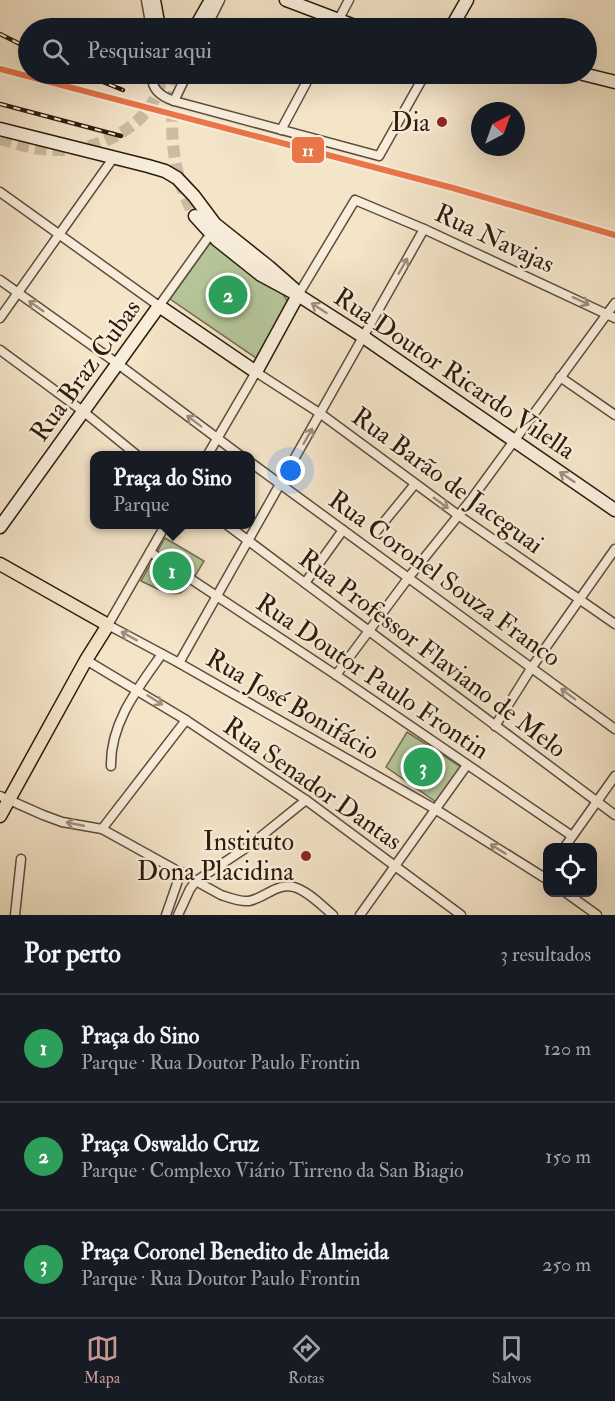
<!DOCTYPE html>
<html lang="pt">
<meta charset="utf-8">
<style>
:root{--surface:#171b24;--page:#20242c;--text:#f1f3f6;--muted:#9ea1a6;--line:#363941;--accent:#c59692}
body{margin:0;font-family:"IM FELL Double Pica",serif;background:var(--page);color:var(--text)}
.controls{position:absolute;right:18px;bottom:18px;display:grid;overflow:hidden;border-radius:12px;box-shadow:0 6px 24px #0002}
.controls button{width:54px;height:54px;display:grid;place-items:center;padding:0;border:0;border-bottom:2px solid var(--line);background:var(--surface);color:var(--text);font:30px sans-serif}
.compass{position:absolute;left:471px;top:102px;width:54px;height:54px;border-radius:50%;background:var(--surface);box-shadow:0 6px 24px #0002;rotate:41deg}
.you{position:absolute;left:291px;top:471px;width:21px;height:21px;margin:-15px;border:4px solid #fff;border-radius:50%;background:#1a73e8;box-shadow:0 0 0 9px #1a73e833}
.badge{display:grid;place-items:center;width:39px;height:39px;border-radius:50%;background:var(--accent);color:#fff;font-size:20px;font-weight:700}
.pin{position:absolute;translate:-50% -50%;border:3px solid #fff;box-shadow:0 2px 6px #0006}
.popup{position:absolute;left:90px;top:451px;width:165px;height:78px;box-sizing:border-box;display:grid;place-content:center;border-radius:12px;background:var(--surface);filter:drop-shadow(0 2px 4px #0005);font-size:20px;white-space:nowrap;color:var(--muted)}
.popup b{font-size:22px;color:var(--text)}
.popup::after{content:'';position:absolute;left:50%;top:100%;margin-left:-12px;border:12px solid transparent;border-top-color:var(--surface)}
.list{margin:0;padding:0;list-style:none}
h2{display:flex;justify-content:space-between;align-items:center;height:78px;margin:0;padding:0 24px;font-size:26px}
h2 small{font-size:20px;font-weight:400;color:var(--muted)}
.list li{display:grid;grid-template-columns:39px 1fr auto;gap:18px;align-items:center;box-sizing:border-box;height:108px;padding:0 24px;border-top:2px solid var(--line)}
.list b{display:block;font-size:22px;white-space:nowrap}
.list p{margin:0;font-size:20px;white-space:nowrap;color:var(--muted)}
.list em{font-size:20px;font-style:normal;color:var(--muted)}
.icon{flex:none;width:33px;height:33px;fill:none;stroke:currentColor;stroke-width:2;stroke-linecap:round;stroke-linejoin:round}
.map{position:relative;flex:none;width:615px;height:915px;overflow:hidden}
.search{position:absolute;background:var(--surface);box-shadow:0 6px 24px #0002;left:18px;right:18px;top:18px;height:66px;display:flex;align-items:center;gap:15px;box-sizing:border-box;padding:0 21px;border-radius:33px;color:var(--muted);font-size:22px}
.sheet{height:402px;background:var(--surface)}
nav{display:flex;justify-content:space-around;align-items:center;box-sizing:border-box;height:84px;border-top:2px solid var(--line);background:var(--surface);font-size:16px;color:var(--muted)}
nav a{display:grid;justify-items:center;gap:3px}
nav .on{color:var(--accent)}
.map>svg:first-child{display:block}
.green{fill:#b6c59a;stroke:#707052;stroke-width:1.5}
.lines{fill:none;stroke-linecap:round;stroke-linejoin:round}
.secondary-tunnel{stroke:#ccbca2;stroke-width:12;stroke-dasharray:12 6;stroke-linecap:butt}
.street-casing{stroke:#5c4e3a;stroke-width:11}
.secondary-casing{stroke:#2a1c0b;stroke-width:15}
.primary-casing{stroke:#2a1c0b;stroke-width:15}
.street{stroke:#f8eddb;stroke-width:8}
.secondary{stroke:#f8eddb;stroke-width:12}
.primary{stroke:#f4e4c8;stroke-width:12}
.rail-casing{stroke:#2a1c0b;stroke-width:4.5}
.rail{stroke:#f8eddb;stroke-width:2;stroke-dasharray:7;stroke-linecap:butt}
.rail-1-casing{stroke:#f8eddb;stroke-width:10}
.rail-1{stroke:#ea7549;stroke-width:6}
.oneway{stroke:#9b8f7d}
.poi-dot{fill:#8f2418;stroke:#f8eddb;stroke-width:2}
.labels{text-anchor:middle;stroke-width:5;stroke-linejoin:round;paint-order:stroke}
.poi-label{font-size:26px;fill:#2a1c0b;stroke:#f8eddb;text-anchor:end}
.street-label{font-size:26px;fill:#2a1c0b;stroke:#f8eddb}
.line-badge{stroke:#f8eddb;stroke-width:2}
.badge-label{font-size:16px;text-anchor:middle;font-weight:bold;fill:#fff}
</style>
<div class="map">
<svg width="615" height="915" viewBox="0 0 615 915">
<rect width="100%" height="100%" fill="#f4e4c8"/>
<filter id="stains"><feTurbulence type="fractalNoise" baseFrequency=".00333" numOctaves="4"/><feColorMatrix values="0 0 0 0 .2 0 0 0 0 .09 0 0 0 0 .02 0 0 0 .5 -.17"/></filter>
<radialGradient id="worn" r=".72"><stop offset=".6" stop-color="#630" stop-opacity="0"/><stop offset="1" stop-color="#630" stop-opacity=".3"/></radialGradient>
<g class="green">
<path d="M213 239 280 290 289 303 256 358 170 299Z"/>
<path d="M165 538 204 561C181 600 182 601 141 581Z"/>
<path d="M407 732 461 767 436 802 386 767Z"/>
</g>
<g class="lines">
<g class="secondary-tunnel">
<path d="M177 74C168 120 170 174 195 216"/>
<path d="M0 139C18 144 36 150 55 150 100 152 157 124 162 74"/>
</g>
<g class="street-casing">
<g id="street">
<path d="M146 0 151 28"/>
<path d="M206 28 220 0"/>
<path d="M334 28 349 0"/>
<path d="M152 74C151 89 160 96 174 101L379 156 425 74"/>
<path d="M174 101 187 74"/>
<path d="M281 130 311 74"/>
<path d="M0 192 159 306 207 239"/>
<path d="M0 280 118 364 241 456"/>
<path d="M298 295 355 200 424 229 615 318"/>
<path d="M0 318 114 157"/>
<path d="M0 350 84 412 138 456"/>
<path d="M560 377 615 415"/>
<path d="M207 456 256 372 321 414 458 515 615 624"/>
<path d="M250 462 615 729"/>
<path d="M166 524 108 625 179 663 435 809 548 880"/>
<path d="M226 524 615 815"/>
<path d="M375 533 415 484"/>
<path d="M150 552 336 675 572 836"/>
<path d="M305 583 343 530"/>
<path d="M86 660 186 720 306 800 461 915"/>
<path d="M179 663 424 229"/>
<path d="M336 675 409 577 470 501 615 303"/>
<path d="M495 726 532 667 615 549"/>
<path d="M111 766C110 723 138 688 162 654"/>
<path d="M0 796 43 815 62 822 102 829 221 895C230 898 240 902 249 901 265 898 276 883 294 887 308 891 322 906 333 915"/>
<path d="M102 829 186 720"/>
<path d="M564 848 615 776"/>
<path d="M565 892 597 915"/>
<path d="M15 915 21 859"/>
<path d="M166 915 181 872"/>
<path d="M178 915 190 889 196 881 249 846 306 800"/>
<path d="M360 915 467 765"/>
</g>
</g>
<g class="secondary-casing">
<g id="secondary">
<path d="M154 0 159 28"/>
<path d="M286 0 360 28"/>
<path d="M195 28 211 0"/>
<path d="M451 28 467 0"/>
<path d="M583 74 615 82"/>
<path d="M0 129 148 166 165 171 177 178 194 196 215 224 269 267 294 289"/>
<path d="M195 216 217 240 261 275 298 295 362 336 615 510"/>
<path d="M0 527 159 306 256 372 298 295"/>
</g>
</g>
<g class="primary-casing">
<path id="primary" d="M0 564 108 625 86 660 0 816"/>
</g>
<use href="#street" class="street"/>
<use href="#secondary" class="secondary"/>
<use href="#primary" class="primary"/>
<g class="rail-casing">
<g id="rail">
<path d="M0 34 28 48"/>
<path d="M83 74 123 90"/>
<path d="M0 104 121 136"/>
</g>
</g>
<use href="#rail" class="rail"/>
<g class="rail-1-casing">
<path id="rail-1" d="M0 69 453 188 615 235"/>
</g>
<use href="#rail-1" class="rail-1"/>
</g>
<defs><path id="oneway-shaft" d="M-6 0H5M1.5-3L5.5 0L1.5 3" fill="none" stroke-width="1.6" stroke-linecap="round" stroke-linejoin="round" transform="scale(1.5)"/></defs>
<g class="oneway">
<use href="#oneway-shaft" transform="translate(403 266) rotate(-60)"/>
<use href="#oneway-shaft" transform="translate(581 301) rotate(25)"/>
<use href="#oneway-shaft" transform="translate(36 306) rotate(-145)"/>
<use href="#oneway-shaft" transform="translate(319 308) rotate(-147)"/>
<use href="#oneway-shaft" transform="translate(194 421) rotate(-143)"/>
<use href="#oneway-shaft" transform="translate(308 436) rotate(-60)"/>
<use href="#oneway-shaft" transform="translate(567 477) rotate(-146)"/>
<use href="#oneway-shaft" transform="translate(441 503) rotate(36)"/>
<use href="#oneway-shaft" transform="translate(129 636) rotate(-151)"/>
<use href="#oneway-shaft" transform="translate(568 694) rotate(-143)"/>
<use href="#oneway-shaft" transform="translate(155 700) rotate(32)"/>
<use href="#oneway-shaft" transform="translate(75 824) rotate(-169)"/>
<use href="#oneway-shaft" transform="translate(498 849) rotate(-148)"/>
</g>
<g class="poi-dot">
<circle cx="442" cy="122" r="6"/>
<circle cx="306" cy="856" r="6"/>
</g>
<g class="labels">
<g class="poi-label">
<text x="430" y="131">Dia</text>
<text x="294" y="850">Instituto<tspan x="294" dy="30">Dona Placidina</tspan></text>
</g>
<g class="street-label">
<text transform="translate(495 238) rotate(25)" y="9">Rua Navajas</text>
<text transform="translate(85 370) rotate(-54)" y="9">Rua Braz Cubas</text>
<text transform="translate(455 373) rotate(34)" y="9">Rua Doutor Ricardo Vilella</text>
<text transform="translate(448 480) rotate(36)" y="9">Rua Barão de Jaceguai</text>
<text transform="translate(445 578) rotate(36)" y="9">Rua Coronel Souza Franco</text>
<text transform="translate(433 653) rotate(37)" y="9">Rua Professor Flaviano de Melo</text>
<text transform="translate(373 676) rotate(34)" y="9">Rua Doutor Paulo Frontin</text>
<text transform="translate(293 704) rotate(30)" y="9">Rua José Bonifácio</text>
<text transform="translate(313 783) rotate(35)" y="9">Rua Senador Dantas</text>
</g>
</g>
<rect class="line-badge" x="291" y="136" width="34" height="28" rx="6" fill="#ea7549"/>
<g class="badge-label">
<text x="308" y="156">11</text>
</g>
<rect width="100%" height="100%" filter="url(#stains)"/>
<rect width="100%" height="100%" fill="url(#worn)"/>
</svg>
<div class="controls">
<button><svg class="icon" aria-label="locate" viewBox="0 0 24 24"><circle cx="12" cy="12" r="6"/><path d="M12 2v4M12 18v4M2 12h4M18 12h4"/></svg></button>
</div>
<svg class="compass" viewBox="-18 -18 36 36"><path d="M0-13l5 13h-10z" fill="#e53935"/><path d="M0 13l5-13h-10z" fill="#9ea1a6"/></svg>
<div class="you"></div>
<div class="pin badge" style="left:172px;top:571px;background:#2e9e5b">1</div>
<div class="popup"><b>Praça do Sino</b>Parque</div>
<div class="pin badge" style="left:228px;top:295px;background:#2e9e5b">2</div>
<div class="pin badge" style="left:423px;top:767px;background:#2e9e5b">3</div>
<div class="search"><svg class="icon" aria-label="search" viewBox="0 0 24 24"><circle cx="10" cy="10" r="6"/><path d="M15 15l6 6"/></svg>Pesquisar aqui</div>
</div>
<section class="sheet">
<h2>Por perto<small>3 resultados</small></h2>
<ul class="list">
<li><span class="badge" style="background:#2e9e5b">1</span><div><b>Praça do Sino</b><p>Parque · Rua Doutor Paulo Frontin</p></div><em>120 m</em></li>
<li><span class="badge" style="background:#2e9e5b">2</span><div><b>Praça Oswaldo Cruz</b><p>Parque · Complexo Viário Tirreno da San Biagio</p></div><em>150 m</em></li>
<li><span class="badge" style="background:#2e9e5b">3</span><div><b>Praça Coronel Benedito de Almeida</b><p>Parque · Rua Doutor Paulo Frontin</p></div><em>250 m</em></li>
</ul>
</section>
<nav>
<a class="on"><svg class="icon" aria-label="map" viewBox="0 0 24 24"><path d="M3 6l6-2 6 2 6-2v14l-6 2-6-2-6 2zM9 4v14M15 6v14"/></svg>Mapa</a>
<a><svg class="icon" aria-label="directions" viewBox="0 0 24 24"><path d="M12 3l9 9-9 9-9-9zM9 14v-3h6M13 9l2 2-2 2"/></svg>Rotas</a>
<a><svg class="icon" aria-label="saved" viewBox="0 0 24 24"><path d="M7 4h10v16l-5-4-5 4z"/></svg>Salvos</a>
</nav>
